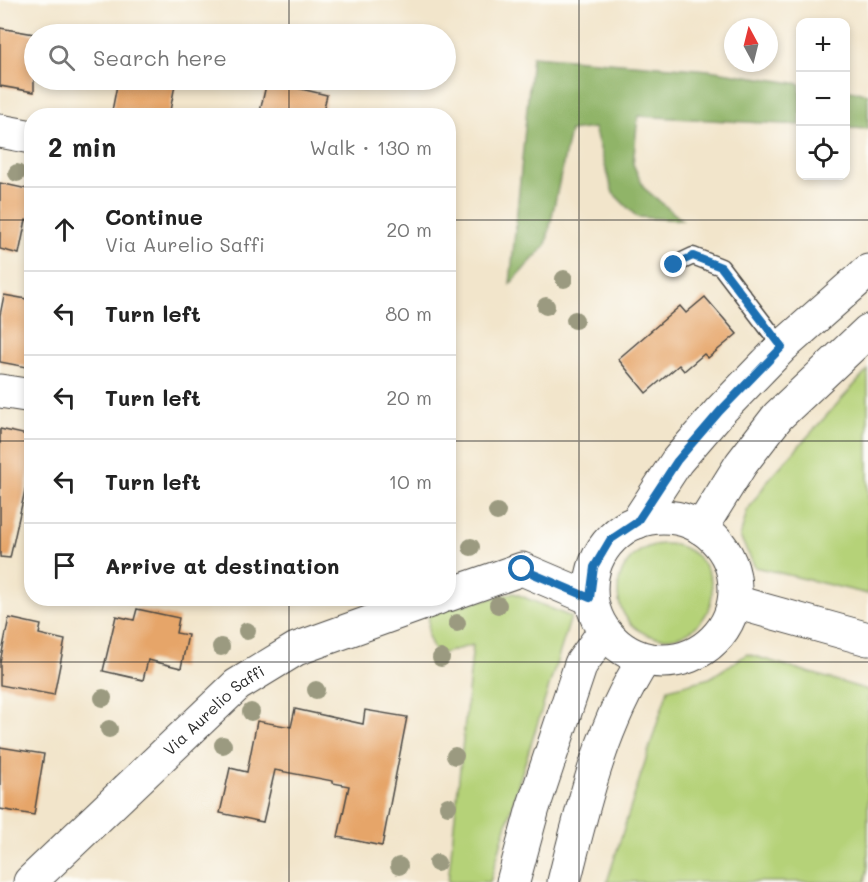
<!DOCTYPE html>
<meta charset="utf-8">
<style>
:root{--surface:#fff;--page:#f2f2f2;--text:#222;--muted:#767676;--line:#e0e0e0}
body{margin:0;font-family:Mali,sans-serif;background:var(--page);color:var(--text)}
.controls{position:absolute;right:18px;top:18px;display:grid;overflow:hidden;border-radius:12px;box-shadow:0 3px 9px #0003}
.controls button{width:54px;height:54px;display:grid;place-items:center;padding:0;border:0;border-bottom:2px solid var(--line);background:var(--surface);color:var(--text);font:30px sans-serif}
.compass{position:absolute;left:724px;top:18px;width:54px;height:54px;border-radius:50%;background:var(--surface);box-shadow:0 3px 9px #0003;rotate:353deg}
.stop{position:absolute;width:18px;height:18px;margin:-14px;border:4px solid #1f6fb2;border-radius:50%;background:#fff}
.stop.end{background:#1f6fb2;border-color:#fff;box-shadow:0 2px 6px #0008}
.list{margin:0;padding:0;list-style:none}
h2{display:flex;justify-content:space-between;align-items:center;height:78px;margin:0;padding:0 24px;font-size:26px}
h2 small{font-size:20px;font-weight:400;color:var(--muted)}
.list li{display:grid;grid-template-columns:39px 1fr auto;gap:18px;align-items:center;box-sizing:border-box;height:84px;padding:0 24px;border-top:2px solid var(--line)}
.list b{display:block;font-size:22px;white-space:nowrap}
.list p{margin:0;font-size:20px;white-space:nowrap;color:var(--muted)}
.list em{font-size:20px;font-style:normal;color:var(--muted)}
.icon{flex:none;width:33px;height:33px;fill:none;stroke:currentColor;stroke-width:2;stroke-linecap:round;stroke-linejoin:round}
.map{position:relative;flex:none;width:868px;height:882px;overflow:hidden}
.search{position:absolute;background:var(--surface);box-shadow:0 3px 9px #0003;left:24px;top:24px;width:432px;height:66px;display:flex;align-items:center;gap:15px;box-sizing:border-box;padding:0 21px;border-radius:33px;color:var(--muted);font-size:22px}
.panel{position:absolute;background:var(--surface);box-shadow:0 3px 9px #0003;left:24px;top:108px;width:432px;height:498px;border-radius:24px}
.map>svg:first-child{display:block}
.green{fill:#b5d278;stroke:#707e52;stroke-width:1.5}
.forest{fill:#90b468;stroke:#5e704a;stroke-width:1.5}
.building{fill:#e6a569}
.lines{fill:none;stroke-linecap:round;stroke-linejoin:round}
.service-casing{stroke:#494743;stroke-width:19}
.minor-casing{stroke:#494743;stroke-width:35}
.tertiary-casing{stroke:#494743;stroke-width:35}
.service{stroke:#fff;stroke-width:16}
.minor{stroke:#fff;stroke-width:33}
.tertiary{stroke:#fff;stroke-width:33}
.tree{fill:#9b9a80}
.route{stroke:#1f6fb2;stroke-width:8}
.grid{fill:none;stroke:#2b2b2b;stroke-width:1.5;stroke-opacity:0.55}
.labels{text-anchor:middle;stroke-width:6;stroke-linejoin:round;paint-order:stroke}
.street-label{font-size:16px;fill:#2b2b2b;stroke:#fdfcf7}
</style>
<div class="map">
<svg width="868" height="882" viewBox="0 0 868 882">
<rect width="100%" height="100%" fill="#fdfcf7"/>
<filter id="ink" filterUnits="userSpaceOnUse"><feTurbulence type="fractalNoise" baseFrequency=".0167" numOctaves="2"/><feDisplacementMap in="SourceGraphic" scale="12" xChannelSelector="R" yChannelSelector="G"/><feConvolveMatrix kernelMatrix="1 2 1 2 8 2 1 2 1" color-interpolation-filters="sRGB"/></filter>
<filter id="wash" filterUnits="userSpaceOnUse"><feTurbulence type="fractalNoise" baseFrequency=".008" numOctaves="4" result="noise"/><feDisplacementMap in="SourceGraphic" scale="24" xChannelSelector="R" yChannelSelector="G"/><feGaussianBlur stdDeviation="1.35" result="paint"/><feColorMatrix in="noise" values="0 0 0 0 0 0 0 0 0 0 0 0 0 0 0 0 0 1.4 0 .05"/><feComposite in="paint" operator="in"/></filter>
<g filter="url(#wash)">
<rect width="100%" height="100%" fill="#f2e5cb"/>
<g class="green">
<path d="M868 370V594L755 567 740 537 747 511 769 479Z"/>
<circle cx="665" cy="591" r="47"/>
<path d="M514 593 571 617 518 785 490 882H448L473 645 436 655 428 636 429 612Z"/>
<path d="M747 654 868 690V867L865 882H607L668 689 710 678Z"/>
</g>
<g class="forest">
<path d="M532 56 709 70 800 84V125L638 116 633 164 644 188 682 220 637 217 613 193 594 128 570 131 546 245 510 284Z"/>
<path d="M846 90 868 94V129L846 128Z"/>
</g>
<g id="blocks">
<g class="building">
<path d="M0 28 34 34V92L0 86Z"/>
<path d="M118 80H176L169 116H111Z"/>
<path d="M267 81 327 95 322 116H259Z"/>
<path d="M0 183 32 190V221L26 220 19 254 0 249Z"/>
<path d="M4 295 32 300V368L0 362V315Z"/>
<path d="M705 297 737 334 708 358 704 354 684 371 679 365 646 393 618 359 680 306 686 313Z"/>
<path d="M0 429 32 436V459L10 558 0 557Z"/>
<path d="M137 609 179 618 176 633 188 635 181 668 148 660 143 680 103 671 116 616 134 620Z"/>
<path d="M9 618 41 625 39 634 65 640 54 695 0 685V662Z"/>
<path d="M295 709 363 724 365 710 407 717 382 846 338 837 349 786 333 783V781L275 770 263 822 220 813 230 768 247 772 257 721 291 727Z"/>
<path d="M0 747 44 754 34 815 0 809Z"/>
</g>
</g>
</g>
<g filter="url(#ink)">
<use href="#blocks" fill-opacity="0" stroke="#494743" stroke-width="1.5"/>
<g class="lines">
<g class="service-casing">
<path id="service" d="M674 265 693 256 721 267 782 347"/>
</g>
<g class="minor-casing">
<g id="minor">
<path d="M0 131 32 137"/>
<path d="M0 391 32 396"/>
<path d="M448 595 522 569 590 598"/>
<path d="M735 602 868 639"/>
<path id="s1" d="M30 882 237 685 296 649 438 598"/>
</g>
</g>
<g class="tertiary-casing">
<g id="tertiary">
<circle cx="663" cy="589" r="72"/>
<path d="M637 522 677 461 720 411 782 347 868 271"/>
<path d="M701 528 741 464 778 416 868 331"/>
<path d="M513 882 533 808 581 664 604 632"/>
<path d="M564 882C583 806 601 726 644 660"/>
</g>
</g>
<use href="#service" class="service"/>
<use href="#minor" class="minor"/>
<use href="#tertiary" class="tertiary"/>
</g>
<g class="tree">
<circle cx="17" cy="173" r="9"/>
<circle cx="564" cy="279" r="9"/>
<circle cx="546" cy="306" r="9"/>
<circle cx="575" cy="320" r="9"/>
<circle cx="497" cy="512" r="9"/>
<circle cx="471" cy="547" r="9"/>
<circle cx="498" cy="605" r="9"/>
<circle cx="457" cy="623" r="9"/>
<circle cx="247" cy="631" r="9"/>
<circle cx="221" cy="647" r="9"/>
<circle cx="441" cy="658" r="9"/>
<circle cx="316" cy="690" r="9"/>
<circle cx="103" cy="698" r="9"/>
<circle cx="251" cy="712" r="9"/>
<circle cx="109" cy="729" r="9"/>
<circle cx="223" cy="745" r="9"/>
<circle cx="455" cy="756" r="9"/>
<circle cx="448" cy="806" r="9"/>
<circle cx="437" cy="863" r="9"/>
<circle cx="399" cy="866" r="9"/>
</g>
</g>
<g class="lines" filter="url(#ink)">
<path class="route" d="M522 569 590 598 594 567 610 540 637 522 677 461 720 411 782 347 721 267 693 256 674 265"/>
</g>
<path class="grid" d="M289 0V34M579 0V882M289 80V116M0 220H32M448 220H868M0 441H32M448 441H868M289 598V882M0 662H868"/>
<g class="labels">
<g class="street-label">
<text dy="6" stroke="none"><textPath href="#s1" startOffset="252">Via Aurelio Saffi</textPath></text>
</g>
</g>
</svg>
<div class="controls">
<button>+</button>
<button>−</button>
<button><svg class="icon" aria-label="locate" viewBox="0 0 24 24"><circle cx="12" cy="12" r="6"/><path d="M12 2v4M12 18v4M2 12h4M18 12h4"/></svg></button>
</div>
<svg class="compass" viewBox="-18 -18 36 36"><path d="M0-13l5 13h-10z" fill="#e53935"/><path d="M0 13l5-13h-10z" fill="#767676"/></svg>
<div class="stop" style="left:522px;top:569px"></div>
<div class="stop end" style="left:674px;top:265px"></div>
<div class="search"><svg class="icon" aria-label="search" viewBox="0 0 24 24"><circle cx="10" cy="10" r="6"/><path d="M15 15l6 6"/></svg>Search here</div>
<section class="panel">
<h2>2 min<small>Walk · 130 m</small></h2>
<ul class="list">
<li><svg class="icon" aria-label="ahead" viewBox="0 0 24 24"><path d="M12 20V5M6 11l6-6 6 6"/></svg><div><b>Continue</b><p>Via Aurelio Saffi</p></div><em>20 m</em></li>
<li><svg class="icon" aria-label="left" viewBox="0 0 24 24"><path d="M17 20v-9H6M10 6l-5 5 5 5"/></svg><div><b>Turn left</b></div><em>80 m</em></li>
<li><svg class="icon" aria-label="left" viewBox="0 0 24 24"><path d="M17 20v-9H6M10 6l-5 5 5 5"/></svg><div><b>Turn left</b></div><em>20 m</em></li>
<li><svg class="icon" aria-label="left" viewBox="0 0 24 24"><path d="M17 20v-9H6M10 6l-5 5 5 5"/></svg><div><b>Turn left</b></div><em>10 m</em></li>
<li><svg class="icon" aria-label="arrive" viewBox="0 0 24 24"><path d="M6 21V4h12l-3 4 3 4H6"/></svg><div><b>Arrive at destination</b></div></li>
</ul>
</section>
</div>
